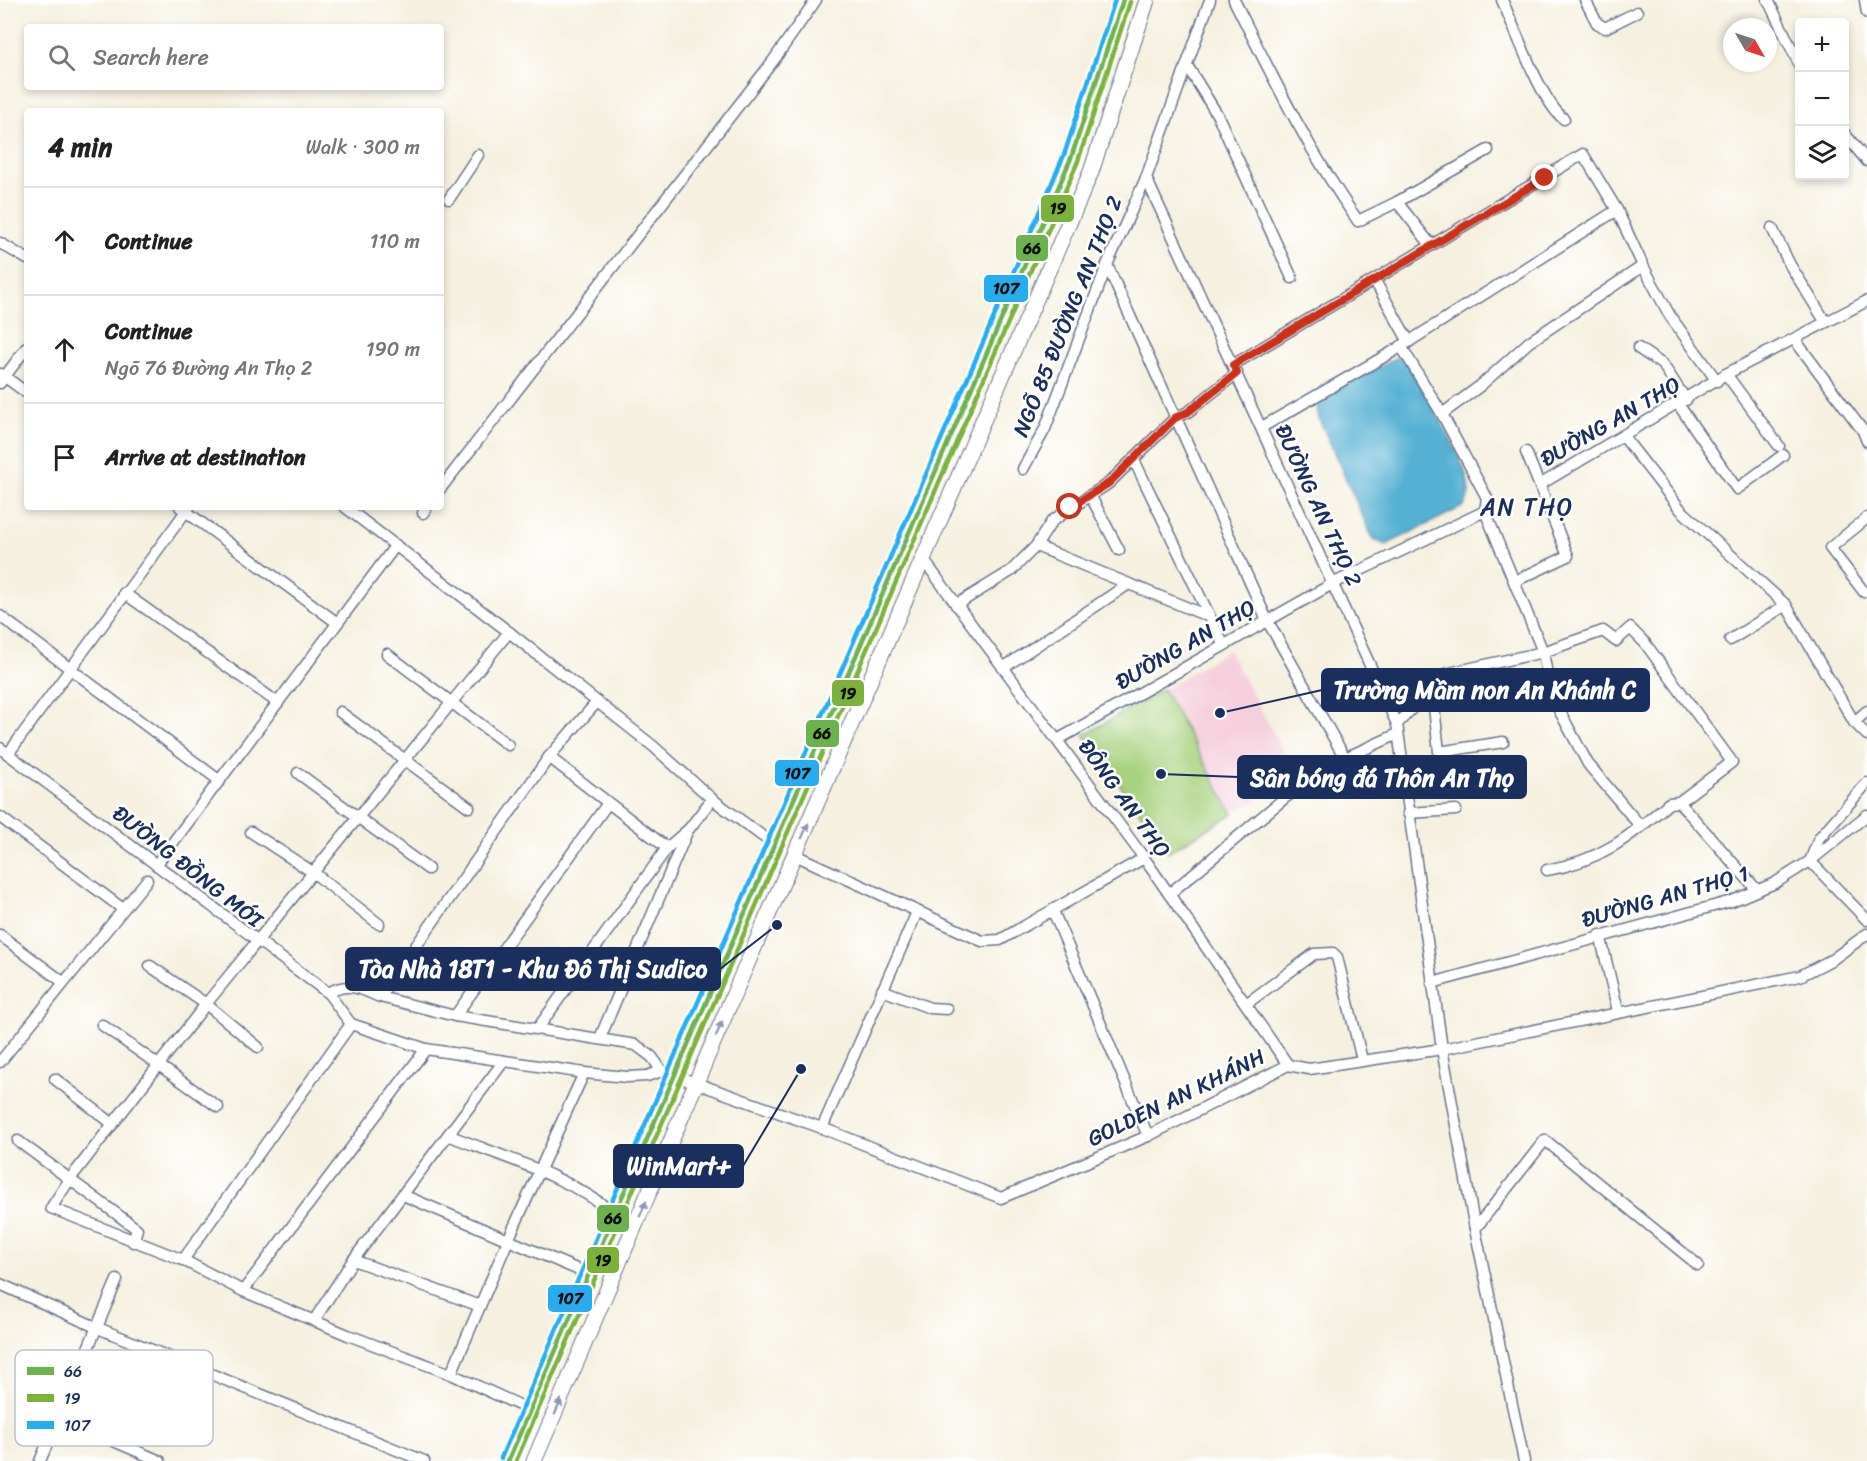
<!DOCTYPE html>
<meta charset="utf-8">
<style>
:root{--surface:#fff;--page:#f2f2f2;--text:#222;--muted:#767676;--line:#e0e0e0}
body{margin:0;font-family:Sriracha,sans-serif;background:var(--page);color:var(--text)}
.controls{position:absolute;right:18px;top:18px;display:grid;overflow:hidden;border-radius:6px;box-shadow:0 3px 9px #0003}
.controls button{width:54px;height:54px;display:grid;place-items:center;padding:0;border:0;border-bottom:2px solid var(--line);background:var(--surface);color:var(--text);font:30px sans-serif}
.compass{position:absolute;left:1723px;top:18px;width:54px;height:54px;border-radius:50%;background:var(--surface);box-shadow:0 3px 9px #0003;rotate:129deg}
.stop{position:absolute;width:18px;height:18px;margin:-14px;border:4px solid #c8321e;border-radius:50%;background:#fff}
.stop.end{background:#c8321e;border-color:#fff;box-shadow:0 2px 6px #0008}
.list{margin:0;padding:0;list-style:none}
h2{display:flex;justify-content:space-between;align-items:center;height:78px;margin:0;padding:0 24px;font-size:26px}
h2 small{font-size:20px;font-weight:400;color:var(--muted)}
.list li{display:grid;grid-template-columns:39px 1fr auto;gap:18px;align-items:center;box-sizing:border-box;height:108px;padding:0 24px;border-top:2px solid var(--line)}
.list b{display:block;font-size:22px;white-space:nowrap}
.list p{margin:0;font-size:20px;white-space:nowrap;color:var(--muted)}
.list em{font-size:20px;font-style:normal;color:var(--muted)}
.icon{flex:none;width:33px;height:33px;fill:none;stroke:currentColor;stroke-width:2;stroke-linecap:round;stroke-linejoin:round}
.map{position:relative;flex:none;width:1867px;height:1461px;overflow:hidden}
.search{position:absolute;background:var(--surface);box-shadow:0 3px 9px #0003;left:24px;top:24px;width:420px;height:66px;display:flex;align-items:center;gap:15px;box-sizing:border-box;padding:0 21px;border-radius:6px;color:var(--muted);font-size:22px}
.panel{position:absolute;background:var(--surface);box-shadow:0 3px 9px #0003;left:24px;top:108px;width:420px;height:402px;border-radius:6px}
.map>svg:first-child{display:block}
.built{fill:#f5cfdc}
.pitch{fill:#a7d27e;stroke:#61806e;stroke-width:1.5}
.water{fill:#55b0d3;stroke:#387098;stroke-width:1.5}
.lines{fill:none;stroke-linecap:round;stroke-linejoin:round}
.street-casing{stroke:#67738b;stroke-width:13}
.secondary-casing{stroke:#67738b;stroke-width:17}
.street{stroke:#fff;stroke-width:10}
.secondary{stroke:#fff;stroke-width:15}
.bus-1-casing{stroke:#fff;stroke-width:9}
.bus-2-casing{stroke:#fff;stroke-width:9}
.bus-3-casing{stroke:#fff;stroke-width:9}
.bus-1{stroke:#6db24f;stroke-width:4.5}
.bus-2{stroke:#7cb23c;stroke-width:4.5}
.bus-3{stroke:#26acef;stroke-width:4.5}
.oneway{fill:#8d97ae}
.route{stroke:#c8321e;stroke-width:8}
.labels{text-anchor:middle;stroke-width:5;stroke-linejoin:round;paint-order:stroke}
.street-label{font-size:22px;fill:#1b2f5e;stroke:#fff}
.neighbourhood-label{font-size:24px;letter-spacing:1.5px;fill:#1b2f5e;stroke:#fff}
.key{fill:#fff;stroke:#bbc1cf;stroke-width:1.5}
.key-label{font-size:16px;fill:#1b2f5e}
.leader{fill:none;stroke:#1b2f5e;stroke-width:2}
.callout-dot{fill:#1b2f5e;stroke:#fff;stroke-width:2}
.callout{fill:#1b2f5e;stroke:#1b2f5e;stroke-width:2}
.callout-label{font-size:24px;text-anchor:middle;font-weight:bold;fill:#fff}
.line-badge{stroke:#fff;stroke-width:2}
.pale-badge-label{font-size:16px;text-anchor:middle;font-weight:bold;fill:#111}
</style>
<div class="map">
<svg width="1867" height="1461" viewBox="0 0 1867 1461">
<rect width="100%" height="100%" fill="#fff"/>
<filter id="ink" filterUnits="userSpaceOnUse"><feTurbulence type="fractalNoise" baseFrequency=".0167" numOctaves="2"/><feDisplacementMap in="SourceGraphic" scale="12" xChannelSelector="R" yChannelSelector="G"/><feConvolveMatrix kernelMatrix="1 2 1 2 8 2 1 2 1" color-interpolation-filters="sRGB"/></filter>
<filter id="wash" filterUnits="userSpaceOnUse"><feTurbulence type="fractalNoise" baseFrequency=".008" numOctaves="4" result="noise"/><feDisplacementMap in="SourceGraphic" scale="24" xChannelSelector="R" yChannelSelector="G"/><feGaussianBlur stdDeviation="1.35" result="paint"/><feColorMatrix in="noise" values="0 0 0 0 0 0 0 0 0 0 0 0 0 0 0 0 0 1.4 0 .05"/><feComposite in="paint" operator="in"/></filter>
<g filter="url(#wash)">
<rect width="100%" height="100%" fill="#f5f0df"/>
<path class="built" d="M1228 650 1298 778 1233 813 1164 689Z"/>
<path class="pitch" d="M1163 689 1233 814 1168 852 1084 735Z"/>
<path class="water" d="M1395 358 1404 359C1419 385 1471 465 1469 492 1469 497 1466 502 1464 506L1386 545 1373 539 1319 419 1317 407 1323 398Z"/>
</g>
<g filter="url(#ink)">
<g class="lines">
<g class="street-casing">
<g id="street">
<path d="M1234 0C1272 76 1309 152 1358 221L1397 202 1431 245"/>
<path d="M1502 0C1515 28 1541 102 1564 119"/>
<path d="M1585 0 1597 23 1605 28 1637 12"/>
<path d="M1768 0 1800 66"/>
<path d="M1865 0 1867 13"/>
<path d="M1188 67 1218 116 1292 278"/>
<path d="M1844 133 1867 161"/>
<path d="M1146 178 1397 724 1442 1049 1475 1229 1524 1461"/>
<path d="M449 199 478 155"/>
<path d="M1397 202 1488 150"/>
<path d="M1772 228 1790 265 1825 321"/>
<path d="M0 243 27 259"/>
<path d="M1107 265 1267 620 1345 758"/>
<path d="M1375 281 1409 342"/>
<path d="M1795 340 1863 431 1867 441"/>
<path d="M1401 346 1442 414 1487 498 1485 511 1543 652 1549 685 1559 710 1588 764 1641 827"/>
<path d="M1638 348 1663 365 1686 400"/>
<path d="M1233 365 1583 154 1617 210 1643 266 1670 316 1717 381"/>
<path d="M1 374 27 393"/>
<path d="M1726 374 1779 446"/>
<path d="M0 383 27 347"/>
<path d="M1678 404 1737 489 1783 455"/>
<path d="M1442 414 1480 386 1529 342 1643 266"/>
<path d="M1262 427 1394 351 1617 210"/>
<path d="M1623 436 1681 510 1786 605 1730 640"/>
<path d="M1134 460 1223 644"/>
<path d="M1023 469 1045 429 1107 265 1146 178 1210 0"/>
<path d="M1541 484 1726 374 1867 301"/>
<path d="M441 488 773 61 816 0"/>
<path d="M1090 495 1119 550"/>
<path d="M180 507 336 622"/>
<path d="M345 507 509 632 653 746 712 799 773 844"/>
<path d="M423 513 427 507"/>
<path d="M1036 546 1210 617"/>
<path d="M923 559 1144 858 1288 1065"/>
<path d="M1515 581 1568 556 1526 452"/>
<path d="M1864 592 1830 548 1867 518"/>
<path d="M124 593 278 703"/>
<path d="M956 605 1011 571 1036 546 1052 521 1109 483 1175 418 1188 412 1237 373"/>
<path d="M1786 605 1854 722"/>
<path d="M0 616 220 781"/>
<path d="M509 632 206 1004 70 1179 51 1208 183 1260 243 1291 348 1335 451 1374 530 1410"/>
<path d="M387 654 508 745"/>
<path d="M1003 668 1127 585"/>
<path d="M1432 689 1439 752 1503 742"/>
<path d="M1867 711 1854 722 1867 735"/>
<path d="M340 712 469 807"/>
<path d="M1397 724 1445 674 1543 652 1603 631 1616 641 1630 628 1645 643 1732 762 1679 802 1669 803C1630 837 1600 861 1547 870"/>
<path d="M1059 739 1334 583 1485 511"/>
<path d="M0 748 328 993 351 1024 426 1049 584 1073 627 1077 647 1076 662 1071 822 1128 1001 1198 1148 1136 1288 1065 1309 1069 1442 1049 1800 976 1833 959 1867 934"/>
<path d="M8 754 189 507"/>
<path d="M549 757 667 848"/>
<path d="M298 773 428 869"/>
<path d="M1679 802 1757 890"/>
<path d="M1408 813 1456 810"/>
<path d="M1867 815 1810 861 1867 920"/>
<path d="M0 817 123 909"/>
<path d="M251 832 314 873 379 924"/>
<path d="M795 855 982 941 1000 940 1144 858"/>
<path d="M156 865 396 545"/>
<path d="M1169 894 1286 797 1345 758 1398 734"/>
<path d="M1053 911 1148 1136"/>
<path d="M0 935 63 982"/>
<path d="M1600 935 1618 1011"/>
<path d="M150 966 206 1004 258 1047"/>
<path d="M1432 983 1732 901 1775 883 1810 861 1819 838 1867 783"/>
<path d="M882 990 930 1008 947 1009"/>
<path d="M328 993C348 981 361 989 380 997L549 757 597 702"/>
<path d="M380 997 455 1016 636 1045 652 1057 662 1071"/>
<path d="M1246 1004 1314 954 1333 953 1337 957 1362 1060"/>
<path d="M455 1016 608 803"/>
<path d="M102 1025 218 1107"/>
<path d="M538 1028 667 848 689 829 712 799"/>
<path d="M600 1038 687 832"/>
<path d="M0 1062 147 880"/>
<path d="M55 1079 113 1124"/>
<path d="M822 1128 917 912"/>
<path d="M448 1135C505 1158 567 1175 615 1214"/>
<path d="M18 1141 137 1229 133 1242"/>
<path d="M403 1195 588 1274"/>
<path d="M1475 1229 1545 1140 1698 1265"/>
<path d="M183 1260 351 1024"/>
<path d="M353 1260 480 1306"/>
<path d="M0 1284 98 1328 424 1461"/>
<path d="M243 1291 426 1049"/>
<path d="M315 1319 353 1260 504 1061"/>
<path d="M451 1374 509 1238 584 1073"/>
<path d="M60 1418 160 1461"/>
<path d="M40 1461 117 1280"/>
</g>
</g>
<g class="secondary-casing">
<g id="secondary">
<path d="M508 1461 1071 158 1123 0"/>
<path d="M534 1461 740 980 1091 172 1147 0"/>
</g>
</g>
<use href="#street" class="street"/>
<use href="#secondary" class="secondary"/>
<g class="bus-1-casing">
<path id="bus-1" d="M508 1461 1071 158 1123 0"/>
</g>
<g class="bus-2-casing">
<path id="bus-2" d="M516 1461 1078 161 1130 2"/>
</g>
<g class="bus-3-casing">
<path id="bus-3" d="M501 1458 1064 155 1115 0"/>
</g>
<use href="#bus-1" class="bus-1"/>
<use href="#bus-2" class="bus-2"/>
<use href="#bus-3" class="bus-3"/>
</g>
<defs><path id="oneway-solid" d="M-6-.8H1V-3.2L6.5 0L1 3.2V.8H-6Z" transform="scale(1.5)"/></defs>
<g class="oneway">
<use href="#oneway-solid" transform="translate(805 831) rotate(-66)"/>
<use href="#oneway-solid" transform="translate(719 1029) rotate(-67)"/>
<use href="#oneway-solid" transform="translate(643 1209) rotate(-67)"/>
<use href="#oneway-solid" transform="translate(558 1407) rotate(-67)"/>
</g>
</g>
<g class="lines" filter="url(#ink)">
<path class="route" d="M1070 507 1109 483 1175 418 1188 412 1237 373 1233 365 1545 178"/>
</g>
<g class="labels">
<g class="street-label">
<text transform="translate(1067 316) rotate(-68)" y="8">NGÕ 85 ĐƯỜNG AN THỌ 2</text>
<text transform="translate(1610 421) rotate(-30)" y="8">ĐƯỜNG AN THỌ</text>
<text transform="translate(1319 505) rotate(65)" y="8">ĐƯỜNG AN THỌ 2</text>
<text transform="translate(1185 644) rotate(-30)" y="8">ĐƯỜNG AN THỌ</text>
<text transform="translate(1125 798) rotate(54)" y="8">ĐÔNG AN THỌ</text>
<text transform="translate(188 866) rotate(38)" y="8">ĐƯỜNG ĐỒNG MỚI</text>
<text transform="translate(1665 896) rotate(-16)" y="8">ĐƯỜNG AN THỌ 1</text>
<text transform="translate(1176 1097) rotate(-26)" y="8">GOLDEN AN KHÁNH</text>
</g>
<g class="neighbourhood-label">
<text x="1527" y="515">AN THỌ</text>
</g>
</g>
<rect x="15" y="1350" width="198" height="96" rx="9" class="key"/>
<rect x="27" y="1367" width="27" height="8" fill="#6db24f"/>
<rect x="27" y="1394" width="27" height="8" fill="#7cb23c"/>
<rect x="27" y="1421" width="27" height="8" fill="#26acef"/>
<g class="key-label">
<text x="64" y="1377">66</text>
<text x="64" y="1404">19</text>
<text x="64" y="1431">107</text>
</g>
<path class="leader" d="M1220 713L1322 690M1161 774L1238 777M777 925L720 969M801 1069L743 1166"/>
<g class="callout-dot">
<circle cx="1220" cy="713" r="6"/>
<circle cx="1161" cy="774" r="6"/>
<circle cx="777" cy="925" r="6"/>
<circle cx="801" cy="1069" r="6"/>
</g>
<g class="callout">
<rect x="1322" y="669" width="327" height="42" rx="6"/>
<rect x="1238" y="756" width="288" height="42" rx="6"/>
<rect x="346" y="948" width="374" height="42" rx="6"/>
<rect x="614" y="1145" width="129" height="42" rx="6"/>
</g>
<g class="callout-label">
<text x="1485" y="698">Trường Mầm non An Khánh C</text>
<text x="1382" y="786">Sân bóng đá Thôn An Thọ</text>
<text x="533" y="977">Tòa Nhà 18T1 - Khu Đô Thị Sudico</text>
<text x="679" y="1174">WinMart+</text>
</g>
<g class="line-badge">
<rect x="1040" y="194" width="35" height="29" rx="6" fill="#7cb23c"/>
<rect x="1015" y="234" width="34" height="28" rx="6" fill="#6db24f"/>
<rect x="983" y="274" width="46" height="29" rx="6" fill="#26acef"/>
<rect x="831" y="679" width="34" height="28" rx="6" fill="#7cb23c"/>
<rect x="805" y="719" width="35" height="29" rx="6" fill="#6db24f"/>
<rect x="774" y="759" width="46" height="28" rx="6" fill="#26acef"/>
<rect x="596" y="1204" width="34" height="29" rx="6" fill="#6db24f"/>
<rect x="586" y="1246" width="34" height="28" rx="6" fill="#7cb23c"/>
<rect x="547" y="1284" width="46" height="29" rx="6" fill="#26acef"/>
</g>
<g class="pale-badge-label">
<text x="1058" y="214">19</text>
<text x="1032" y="254">66</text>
<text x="1006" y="294">107</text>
<text x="848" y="699">19</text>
<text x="822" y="739">66</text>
<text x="797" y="779">107</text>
<text x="613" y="1224">66</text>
<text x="603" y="1266">19</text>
<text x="570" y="1304">107</text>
</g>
</svg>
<div class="controls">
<button>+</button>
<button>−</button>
<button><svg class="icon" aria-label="layers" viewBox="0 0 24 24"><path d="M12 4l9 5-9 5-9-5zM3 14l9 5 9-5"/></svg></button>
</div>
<svg class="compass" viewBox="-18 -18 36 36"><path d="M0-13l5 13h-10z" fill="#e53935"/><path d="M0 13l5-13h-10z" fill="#767676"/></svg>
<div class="stop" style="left:1070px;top:507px"></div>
<div class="stop end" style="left:1545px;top:178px"></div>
<div class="search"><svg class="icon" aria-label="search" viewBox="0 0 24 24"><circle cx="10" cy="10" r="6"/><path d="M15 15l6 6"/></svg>Search here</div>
<section class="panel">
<h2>4 min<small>Walk · 300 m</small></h2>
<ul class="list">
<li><svg class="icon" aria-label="ahead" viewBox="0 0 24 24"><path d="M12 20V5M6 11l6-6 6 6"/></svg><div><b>Continue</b></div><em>110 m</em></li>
<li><svg class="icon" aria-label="ahead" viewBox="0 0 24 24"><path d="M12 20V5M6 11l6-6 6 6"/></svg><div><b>Continue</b><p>Ngõ 76 Đường An Thọ 2</p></div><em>190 m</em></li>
<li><svg class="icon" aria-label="arrive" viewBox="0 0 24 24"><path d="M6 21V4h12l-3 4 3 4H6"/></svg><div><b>Arrive at destination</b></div></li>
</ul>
</section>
</div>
